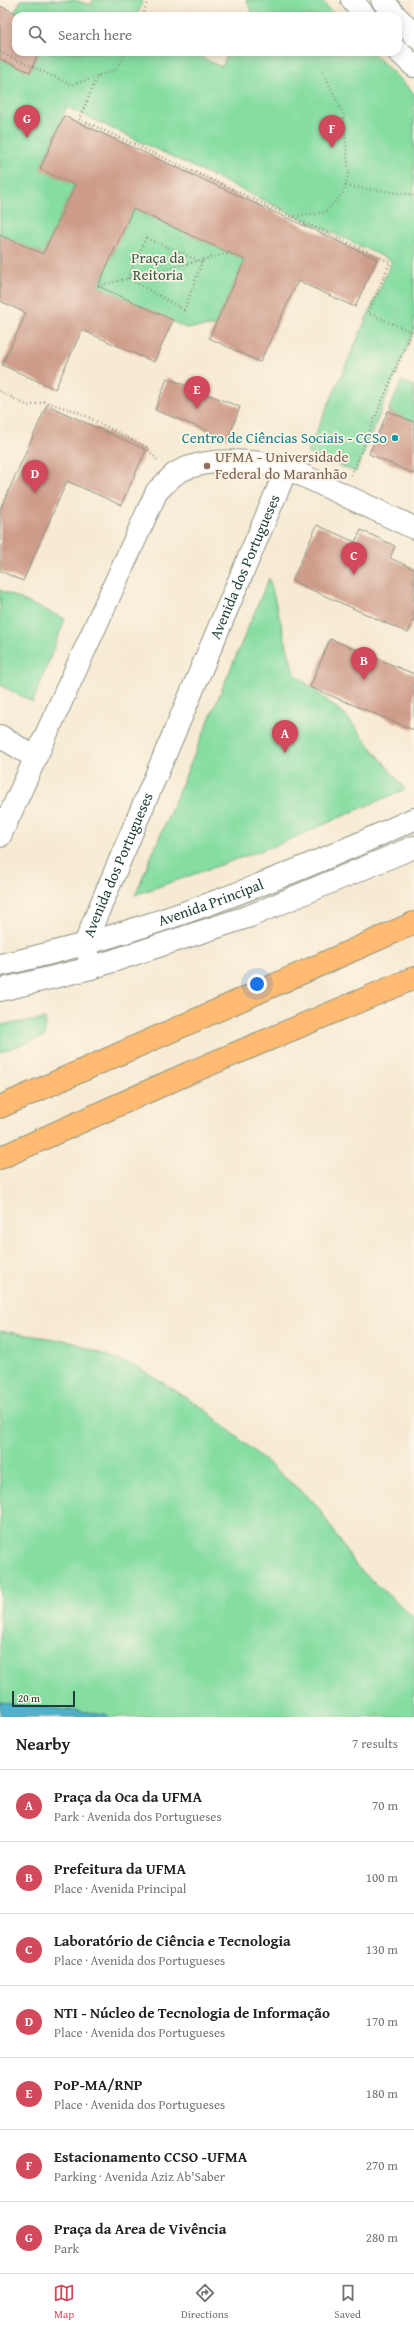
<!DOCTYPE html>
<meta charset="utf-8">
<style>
:root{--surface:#fff;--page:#f2f2f2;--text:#202124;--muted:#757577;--line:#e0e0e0;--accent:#d1495b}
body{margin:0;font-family:"Gentium Book Plus",serif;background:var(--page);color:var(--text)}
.scale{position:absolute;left:12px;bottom:10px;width:63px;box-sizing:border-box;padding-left:4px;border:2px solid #1f3d34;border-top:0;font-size:11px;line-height:14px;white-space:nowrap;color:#1f3d34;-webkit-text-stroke:3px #fcf5e5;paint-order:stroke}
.you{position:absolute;left:257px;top:984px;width:14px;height:14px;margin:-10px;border:3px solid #fff;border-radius:50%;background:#1a73e8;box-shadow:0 0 0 6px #1a73e833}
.badge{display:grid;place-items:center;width:26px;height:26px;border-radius:50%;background:var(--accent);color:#fff;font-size:13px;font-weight:700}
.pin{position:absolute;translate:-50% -33px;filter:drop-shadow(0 1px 2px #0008)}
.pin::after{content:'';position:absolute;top:21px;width:14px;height:12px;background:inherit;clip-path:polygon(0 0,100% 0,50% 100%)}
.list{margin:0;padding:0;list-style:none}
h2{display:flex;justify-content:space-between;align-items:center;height:52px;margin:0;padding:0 16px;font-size:17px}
h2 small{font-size:13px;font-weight:400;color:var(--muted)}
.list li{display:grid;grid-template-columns:26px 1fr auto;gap:12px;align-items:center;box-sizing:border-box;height:72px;padding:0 16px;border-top:1px solid var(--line)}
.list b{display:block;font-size:15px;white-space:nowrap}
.list p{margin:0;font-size:13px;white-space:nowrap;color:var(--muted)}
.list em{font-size:13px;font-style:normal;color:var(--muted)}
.icon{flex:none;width:22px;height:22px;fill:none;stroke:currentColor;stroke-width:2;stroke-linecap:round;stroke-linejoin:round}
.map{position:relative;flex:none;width:414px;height:1717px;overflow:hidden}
.search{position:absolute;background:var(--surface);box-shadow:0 2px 10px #0003;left:12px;right:12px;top:12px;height:44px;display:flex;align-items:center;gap:10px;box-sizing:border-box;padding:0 14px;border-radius:12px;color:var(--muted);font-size:15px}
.sheet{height:556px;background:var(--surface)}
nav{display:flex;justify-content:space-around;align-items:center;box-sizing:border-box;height:56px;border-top:1px solid var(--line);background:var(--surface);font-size:11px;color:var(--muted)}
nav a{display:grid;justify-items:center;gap:2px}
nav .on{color:var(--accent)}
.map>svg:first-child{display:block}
.green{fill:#85dda1;stroke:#528d6a}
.water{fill:#4fb3ce;stroke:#377881}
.building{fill:#ce9c8a}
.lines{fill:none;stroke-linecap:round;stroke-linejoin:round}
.minor-casing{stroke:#8b9484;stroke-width:24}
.highway-casing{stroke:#8b9484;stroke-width:24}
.path{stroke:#8b9484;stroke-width:2.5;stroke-dasharray:1 3;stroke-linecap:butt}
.minor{stroke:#fff;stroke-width:22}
.highway{stroke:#ffbb71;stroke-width:22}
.culture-dot{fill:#0f9aa8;stroke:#fcf5e5;stroke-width:1.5}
.education-dot{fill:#8d6e63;stroke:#fcf5e5;stroke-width:1.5}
.labels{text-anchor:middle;stroke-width:3.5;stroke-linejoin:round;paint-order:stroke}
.park-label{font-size:15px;fill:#335d4a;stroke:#fcf5e5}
.culture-label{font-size:15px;fill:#0d838f;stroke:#fcf5e5;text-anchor:end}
.education-label{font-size:15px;fill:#785e54;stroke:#fcf5e5;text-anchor:start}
.street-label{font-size:15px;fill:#1f3d34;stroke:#fcf5e5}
</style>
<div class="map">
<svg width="414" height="1717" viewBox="0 0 414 1717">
<rect width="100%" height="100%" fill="#fcf5e5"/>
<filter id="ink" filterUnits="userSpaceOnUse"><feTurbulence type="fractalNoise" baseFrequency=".025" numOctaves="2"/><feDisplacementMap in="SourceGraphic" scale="8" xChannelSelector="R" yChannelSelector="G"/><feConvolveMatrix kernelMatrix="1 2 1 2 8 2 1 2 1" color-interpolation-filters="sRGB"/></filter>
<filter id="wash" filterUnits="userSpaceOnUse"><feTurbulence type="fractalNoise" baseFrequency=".012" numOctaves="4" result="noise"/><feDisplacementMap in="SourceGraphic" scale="16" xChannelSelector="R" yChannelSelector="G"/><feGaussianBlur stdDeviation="0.9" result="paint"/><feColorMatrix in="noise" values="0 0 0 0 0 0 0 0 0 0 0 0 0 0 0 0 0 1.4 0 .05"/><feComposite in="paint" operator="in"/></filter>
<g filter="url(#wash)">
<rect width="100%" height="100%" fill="#f7ead3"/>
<g class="green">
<path d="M21 0H74L91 5 93 0H143L137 16H23L15 12Z"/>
<path d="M246 0H321L335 16H254Z"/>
<path d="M39 52H190L222 67 228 52H372L414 93V330L356 472 307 453 392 261 67 107 40 168 75 185 43 254 0 235V59L30 72Z"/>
<path d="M133 209 245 260 214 326 186 328 98 286Z"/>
<path d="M402 381 414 386V422L388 411Z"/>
<path d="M269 578 294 673 346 716 405 789 277 845 135 895Z"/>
<path d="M0 590 65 619 33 702 0 685Z"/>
<path d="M45 1019V1036L0 1052V1025Z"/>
<path d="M0 1331 69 1341 139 1368 203 1408 316 1504 356 1566 414 1618V1717H109L106 1714 0 1703Z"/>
</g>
<path class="water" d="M0 1703 106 1714 109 1717H0Z"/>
<g id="blocks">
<g class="building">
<path d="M0 6 16 13V52H39L30 72 0 59Z"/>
<path d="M64 116 377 259 355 307 298 281 260 362 209 338 245 260 133 209 98 286 173 320 154 362 82 330 55 389 2 365 26 313 0 301V235L43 254 75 185 40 169Z"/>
<path d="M167 378 240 407 228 439 155 410Z"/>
<path d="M47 405 146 450 121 505 67 481 23 581 0 571V510Z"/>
<path d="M388 411 414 422V474L369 454Z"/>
<path d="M317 525 355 542 361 530 395 546 390 558 414 569V619L408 633 292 581Z"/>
<path d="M330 639 414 674V730L310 687Z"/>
</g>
</g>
</g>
<g filter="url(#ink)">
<use href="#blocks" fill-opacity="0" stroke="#8b9484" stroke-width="1"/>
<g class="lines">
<g class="minor-casing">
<g id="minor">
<path d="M352 0 365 16"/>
<path d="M382 0 396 16"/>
<path d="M398 18 414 35"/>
<path d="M398 51 414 66"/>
<path d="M0 736 34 757"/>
<path d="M0 836 157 491C163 486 169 479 175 474 202 456 258 460 287 468L414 528"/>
<path id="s1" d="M0 965C143 934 281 880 414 819"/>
<path id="s2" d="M91 968 86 942 94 921 287 468"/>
<path d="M0 990 91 968 250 916 414 847"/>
</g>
</g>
<g class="highway-casing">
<g id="highway">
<path d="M0 1107 414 923"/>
<path d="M0 1158 189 1073 414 978"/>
</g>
</g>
<g class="path">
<path d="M142 16 148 0"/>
<path d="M0 52 72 85 115 70 127 52"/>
<path d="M98 75 79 119 390 262 368 313 414 333"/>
<path d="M346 186 414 195"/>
<path d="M291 217 325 212 343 193 349 173 343 114 322 69"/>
<path d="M146 238 202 262 184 310 128 278Z"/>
<path d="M98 286 230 253"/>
<path d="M0 391 28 406 44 402 76 411 146 447 158 461"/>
<path d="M351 475 414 325"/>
</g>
<use href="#minor" class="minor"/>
<use href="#highway" class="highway"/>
</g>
</g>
<circle class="culture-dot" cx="395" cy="438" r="4"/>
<circle class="education-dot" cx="207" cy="466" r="4"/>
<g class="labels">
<g class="park-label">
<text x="158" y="263">Praça da<tspan x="158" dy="17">Reitoria</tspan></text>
</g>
<g class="culture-label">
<text x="387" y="443">Centro de Ciências Sociais - CCSo</text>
</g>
<g class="education-label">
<text x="215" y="462">UFMA - Universidade<tspan x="215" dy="17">Federal do Maranhão</tspan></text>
</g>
<g class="street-label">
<text dy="5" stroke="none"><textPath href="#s2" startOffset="434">Avenida dos Portugueses</textPath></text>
<text dy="5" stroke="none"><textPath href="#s2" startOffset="110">Avenida dos Portugueses</textPath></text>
<text dy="5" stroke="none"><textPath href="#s1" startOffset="220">Avenida Principal</textPath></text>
</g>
</g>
</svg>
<div class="scale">20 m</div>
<div class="you"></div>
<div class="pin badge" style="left:285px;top:753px">A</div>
<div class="pin badge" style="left:364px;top:680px">B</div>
<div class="pin badge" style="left:354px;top:575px">C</div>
<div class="pin badge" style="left:35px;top:493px">D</div>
<div class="pin badge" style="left:197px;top:409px">E</div>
<div class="pin badge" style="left:332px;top:148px">F</div>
<div class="pin badge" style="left:27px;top:138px">G</div>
<div class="search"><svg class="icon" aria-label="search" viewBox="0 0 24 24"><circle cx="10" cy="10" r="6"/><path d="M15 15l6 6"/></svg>Search here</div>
</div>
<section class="sheet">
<h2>Nearby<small>7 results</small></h2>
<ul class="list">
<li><span class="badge">A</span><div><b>Praça da Oca da UFMA</b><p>Park · Avenida dos Portugueses</p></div><em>70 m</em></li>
<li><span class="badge">B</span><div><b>Prefeitura da UFMA</b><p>Place · Avenida Principal</p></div><em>100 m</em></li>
<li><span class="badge">C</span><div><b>Laboratório de Ciência e Tecnologia</b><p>Place · Avenida dos Portugueses</p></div><em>130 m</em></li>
<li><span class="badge">D</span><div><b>NTI - Núcleo de Tecnologia de Informação</b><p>Place · Avenida dos Portugueses</p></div><em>170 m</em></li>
<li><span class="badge">E</span><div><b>PoP-MA/RNP</b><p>Place · Avenida dos Portugueses</p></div><em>180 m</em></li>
<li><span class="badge">F</span><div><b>Estacionamento CCSO -UFMA</b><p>Parking · Avenida Aziz Ab'Saber</p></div><em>270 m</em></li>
<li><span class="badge">G</span><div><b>Praça da Area de Vivência</b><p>Park</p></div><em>280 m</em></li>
</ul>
</section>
<nav>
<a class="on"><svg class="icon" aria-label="map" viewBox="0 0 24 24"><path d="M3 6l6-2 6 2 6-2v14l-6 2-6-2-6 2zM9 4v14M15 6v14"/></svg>Map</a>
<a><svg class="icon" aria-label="directions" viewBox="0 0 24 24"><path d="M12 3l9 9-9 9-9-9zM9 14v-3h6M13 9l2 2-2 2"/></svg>Directions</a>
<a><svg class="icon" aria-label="saved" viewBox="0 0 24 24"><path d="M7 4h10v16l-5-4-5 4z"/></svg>Saved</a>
</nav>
